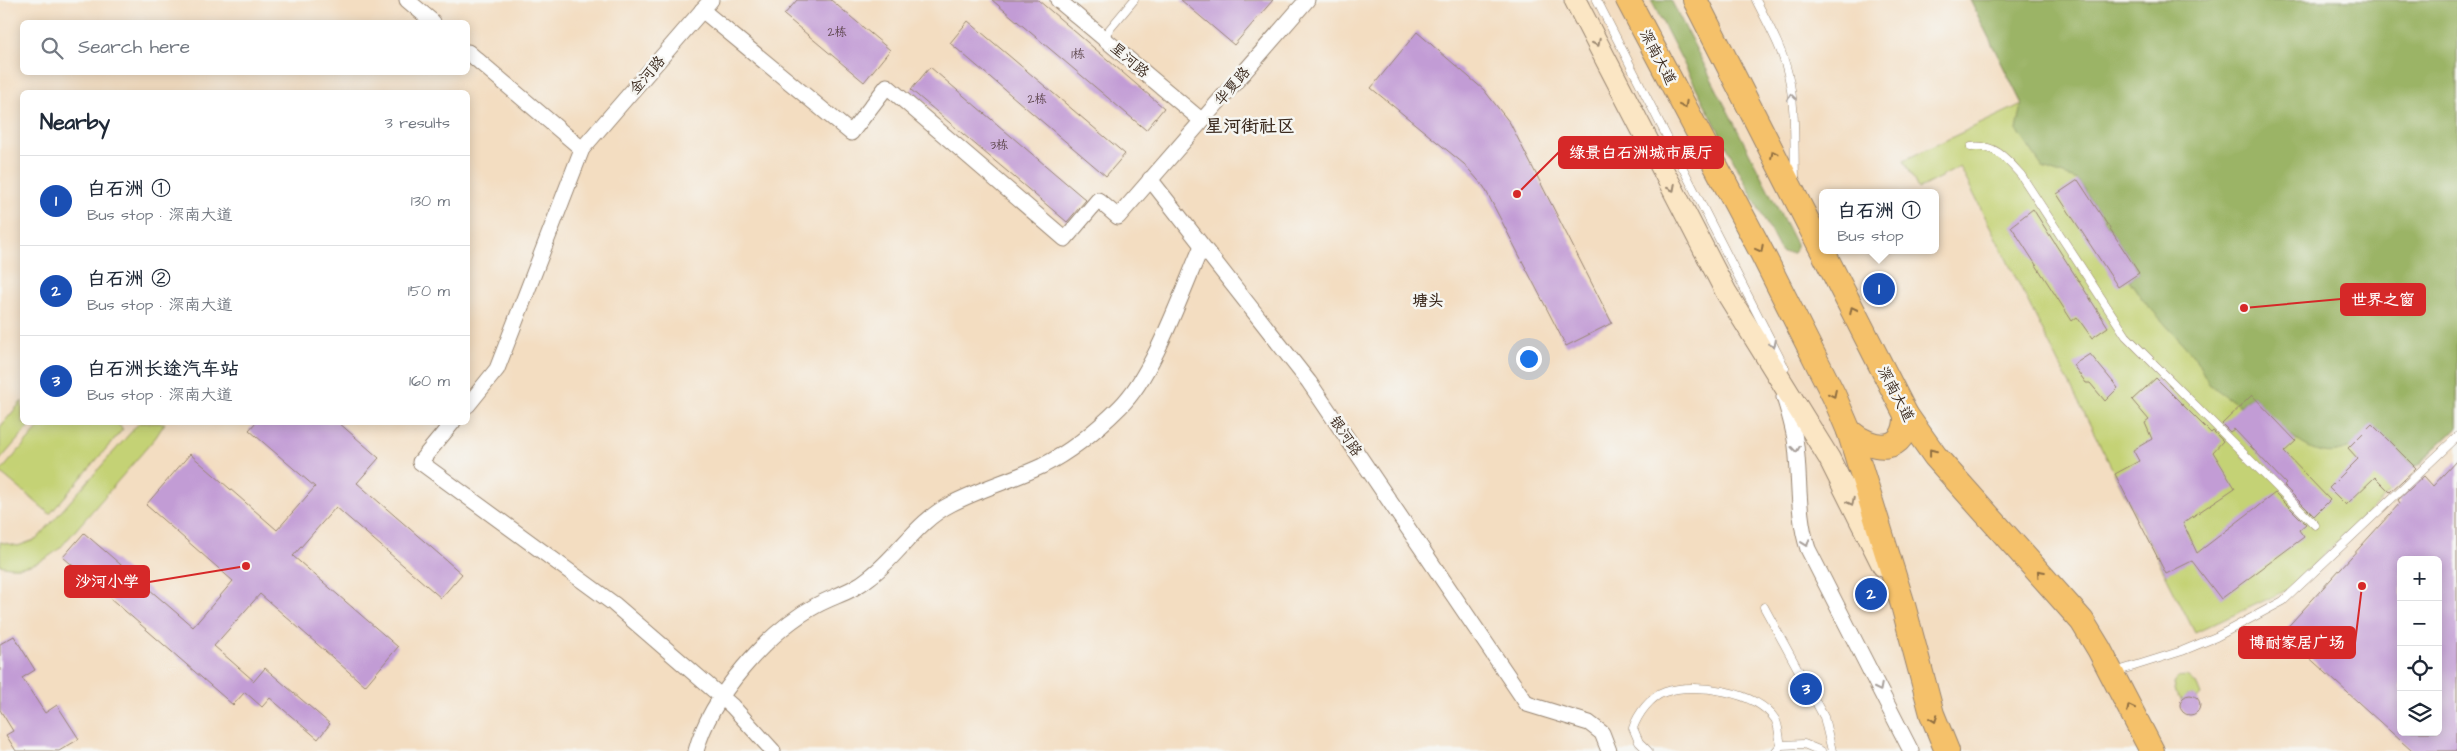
<!DOCTYPE html>
<meta charset="utf-8">
<style>
:root{--surface:#fff;--page:#f2f2f3;--text:#1f2937;--muted:#747a83;--line:#e0e1e3;--accent:#c8321e}
body{margin:0;font-family:"Architects Daughter","LXGW WenKai TC",sans-serif;background:var(--page);color:var(--text)}
.controls{position:absolute;right:15px;bottom:15px;display:grid;overflow:hidden;border-radius:8px;box-shadow:0 2px 12px #0003}
.controls button{width:45px;height:45px;display:grid;place-items:center;padding:0;border:0;border-bottom:1px solid var(--line);background:var(--surface);color:var(--text);font:25px sans-serif}
.you{position:absolute;left:1528px;top:358px;width:18px;height:18px;margin:-12px;border:4px solid #fff;border-radius:50%;background:#1a73e8;box-shadow:0 0 0 8px #1a73e833}
.badge{display:grid;place-items:center;width:32px;height:32px;border-radius:50%;background:var(--accent);color:#fff;font-size:16px;font-weight:700}
.pin{position:absolute;translate:-50% -50%;border:2px solid #fff;box-shadow:0 1px 5px #0006}
.popup{position:absolute;left:1819px;top:189px;width:120px;height:65px;box-sizing:border-box;display:grid;place-content:center;border-radius:8px;background:var(--surface);filter:drop-shadow(0 1px 4px #0005);font-size:16px;white-space:nowrap;color:var(--muted)}
.popup b{font-size:19px;color:var(--text)}
.popup::after{content:'';position:absolute;left:50%;top:100%;margin-left:-10px;border:10px solid transparent;border-top-color:var(--surface)}
.list{margin:0;padding:0;list-style:none}
h2{display:flex;justify-content:space-between;align-items:center;height:65px;margin:0;padding:0 20px;font-size:21px}
h2 small{font-size:16px;font-weight:400;color:var(--muted)}
.list li{display:grid;grid-template-columns:32px 1fr auto;gap:15px;align-items:center;box-sizing:border-box;height:90px;padding:0 20px;border-top:1px solid var(--line)}
.list b{display:block;font-size:19px;white-space:nowrap}
.list p{margin:0;font-size:16px;white-space:nowrap;color:var(--muted)}
.list em{font-size:16px;font-style:normal;color:var(--muted)}
.icon{flex:none;width:28px;height:28px;fill:none;stroke:currentColor;stroke-width:2;stroke-linecap:round;stroke-linejoin:round}
.map{position:relative;flex:none;width:2457px;height:751px;overflow:hidden}
.search{position:absolute;background:var(--surface);box-shadow:0 2px 12px #0003;left:20px;top:20px;width:450px;height:55px;display:flex;align-items:center;gap:12px;box-sizing:border-box;padding:0 18px;border-radius:8px;color:var(--muted);font-size:19px}
.panel{position:absolute;background:var(--surface);box-shadow:0 2px 12px #0003;left:20px;top:90px;width:450px;height:335px;border-radius:8px}
.map>svg:first-child{display:block}
.green{fill:#c4d274;stroke:#807e49}
.forest{fill:#9bb466;stroke:#6b6f42}
.building{fill:#c29cd5;fill-rule:evenodd}
.lines{fill:none;stroke-linecap:round;stroke-linejoin:round}
.service-casing{stroke:#978470;stroke-width:9}
.minor-casing{stroke:#978470;stroke-width:17}
.secondary-casing{stroke:#978470;stroke-width:23}
.primary-casing{stroke:#978470;stroke-width:26}
.service{stroke:#fff;stroke-width:8}
.minor{stroke:#fff;stroke-width:15}
.secondary{stroke:#fbe6c4;stroke-width:21}
.primary{stroke:#f5c16b;stroke-width:24}
.oneway{stroke:#9b8871}
.oneway2{stroke:#a79f9a}
.oneway3{stroke:#8f6e41}
.labels{text-anchor:middle;stroke-width:5;stroke-linejoin:round;paint-order:stroke}
.number-label{font-size:12px;fill:#5d464c}
.street-label{font-size:15px;fill:#3b2a1e;stroke:#f6f6f2}
.neighbourhood-label{font-size:16px;font-weight:bold;fill:#3b2a1e;stroke:#f6f6f2}
.quarter-label{font-size:18px;font-weight:bold;fill:#3b2a1e;stroke:#f6f6f2}
.leader{fill:none;stroke:#d62828;stroke-width:2}
.callout-dot{fill:#d62828;stroke:#f6f6f2;stroke-width:2}
.callout{fill:#d62828;stroke:#d62828;stroke-width:2}
.callout-label{font-size:16px;text-anchor:middle;font-weight:bold;fill:#fff}
</style>
<div class="map">
<svg width="2457" height="751" viewBox="0 0 2457 751">
<rect width="100%" height="100%" fill="#f6f6f2"/>
<filter id="ink" filterUnits="userSpaceOnUse"><feTurbulence type="fractalNoise" baseFrequency=".02" numOctaves="2"/><feDisplacementMap in="SourceGraphic" scale="10" xChannelSelector="R" yChannelSelector="G"/><feConvolveMatrix kernelMatrix="1 2 1 2 8 2 1 2 1" color-interpolation-filters="sRGB"/></filter>
<filter id="wash" filterUnits="userSpaceOnUse"><feTurbulence type="fractalNoise" baseFrequency=".0096" numOctaves="4" result="noise"/><feDisplacementMap in="SourceGraphic" scale="20" xChannelSelector="R" yChannelSelector="G"/><feGaussianBlur stdDeviation="1.12" result="paint"/><feColorMatrix in="noise" values="0 0 0 0 0 0 0 0 0 0 0 0 0 0 0 0 0 1.4 0 .05"/><feComposite in="paint" operator="in"/></filter>
<g filter="url(#wash)">
<rect width="100%" height="100%" fill="#f3ddc1"/>
<g class="green">
<path d="M1970 0H2457V428L2287 590 2195 633 1960 167 1918 189 1904 160 2022 104Z"/>
<path d="M22 401V422L32 423 0 460V427Z"/>
<path d="M43 423H116L123 429 50 514 0 472Z"/>
<path d="M139 423H165L156 437 61 547C44 562 23 572 0 565V542L18 546 37 539Z"/>
<path d="M2187 676 2197 685 2201 695 2197 699 2192 696H2186L2182 701 2175 693 2173 684 2178 677Z"/>
</g>
<g class="forest">
<path d="M1651 0H1671L1796 244V249L1793 253H1783L1779 248Z"/>
<path d="M1970 0H2457V428L2415 467 2372 424C2365 431 2356 445 2347 449 2308 466 2275 419 2252 395L2240 406 2209 384 2194 356 2143 300 2129 280 2139 273 2078 180 2043 168 2017 130 2022 104Z"/>
</g>
<g id="blocks">
<g class="building">
<path d="M797 0H831L890 50 864 82 784 15Z"/>
<path d="M992 0H1038L1164 108 1146 130Z"/>
<path d="M1181 0H1273L1234 45Z"/>
<path d="M968 21 1125 154 1106 176 950 43Z"/>
<path d="M1417 32 1484 90 1510 123 1612 323 1566 346 1484 187 1464 164 1371 88Z"/>
<path d="M930 67 1086 200 1067 222 911 90Z"/>
<path d="M2078 180 2139 273 2118 287 2057 194Z"/>
<path d="M2033 209 2108 327 2092 338 2077 317 2072 321 2011 226Z"/>
<path d="M2090 354 2118 388 2105 401 2090 383H2086L2073 365Z"/>
<path d="M2156 378 2211 433 2213 431 2223 441 2213 452 2235 488 2183 523 2197 553 2275 493 2306 524 2299 530 2304 537 2221 599 2192 561 2166 574 2115 474 2139 461 2133 450 2152 439 2145 423 2149 420 2132 400Z"/>
<path d="M2252 395 2296 441 2284 452 2330 500 2314 516 2284 486 2286 484 2234 429 2230 432 2222 424Z"/>
<path d="M256 422H338L379 458 357 483 462 574 441 598 336 507 293 556 398 647 365 686 260 594 214 646 254 681 265 668 330 724 318 739 270 698 262 707 245 692 233 705 63 557 84 533 193 627 233 581 146 505 190 454 277 530 315 487 249 430Z"/>
<path d="M2372 424 2416 468 2390 492 2375 477 2346 505 2329 488 2358 459 2348 448Z"/>
<path d="M2457 460V751H2412L2282 633 2400 503 2398 500 2424 476 2433 486ZM2401 560H2438V732H2401Z"/>
<path d="M14 636 35 670 22 678 45 713 57 705 79 739 59 751H16L6 735 13 731 0 710V644Z"/>
<circle cx="2190" cy="705" r="10"/>
</g>
</g>
</g>
<g filter="url(#ink)">
<use href="#blocks" fill-opacity="0" stroke="#978470" stroke-width="1"/>
<g class="lines">
<g class="service-casing">
<g id="service">
<path d="M1597 0 1785 368"/>
<path d="M1756 0C1768 24 1782 48 1788 74 1796 108 1794 144 1795 178"/>
<path d="M1103 37 1134 0"/>
<path d="M1971 147C1995 144 2006 158 2021 175L2126 336 2315 525"/>
<path d="M1764 607 1824 717 1832 751"/>
<path d="M2115 672 2182 651 2216 637 2283 601 2457 437"/>
<path d="M1648 751 1639 742 1633 728C1638 714 1650 697 1665 692 1694 682 1756 691 1775 719 1779 725 1779 738 1781 745"/>
<path d="M1776 751 1781 745 1804 744 1821 751"/>
</g>
</g>
<g class="minor-casing">
<g id="minor">
<path d="M407 0 433 22"/>
<path d="M1058 0 1201 120"/>
<path d="M702 10 851 133 887 86 1065 239 1098 200 1118 217 1307 0"/>
<path d="M468 52 582 149"/>
<path d="M1150 179 1309 382 1527 704 1589 723 1602 733 1609 751"/>
<path d="M1784 397C1789 413 1794 429 1796 446 1800 480 1797 515 1808 549L1911 751"/>
<path d="M468 405 497 369 582 149 711 0"/>
<path d="M453 422 420 462 614 604 732 706 773 751"/>
<path d="M696 751C710 697 768 631 817 605 836 595 852 592 870 577 899 555 917 521 951 504 980 489 1012 480 1042 466 1072 451 1097 430 1120 407 1154 374 1182 291 1202 246"/>
</g>
</g>
<g class="secondary-casing">
<path id="secondary" d="M1575 0 1726 292 1829 458 1883 566"/>
</g>
<g class="primary-casing">
<g id="primary">
<path d="M1628 0 1762 253 1834 396 1849 431 1903 605 1932 714 1947 751"/>
<path d="M1695 0 1906 415 1935 456 2082 621 2099 649 2152 751"/>
<path d="M1849 431C1872 451 1907 455 1906 415"/>
</g>
</g>
<use href="#service" class="service"/>
<use href="#minor" class="minor"/>
<use href="#secondary" class="secondary"/>
<use href="#primary" class="primary"/>
</g>
<defs><path id="oneway-chevron" d="M-2-3.5L2.5 0L-2 3.5" fill="none" stroke-width="1.6" stroke-linecap="round" stroke-linejoin="round" transform="scale(1.25)"/></defs>
<g class="oneway">
<use href="#oneway-chevron" transform="translate(1597 43) rotate(63)"/>
<use href="#oneway-chevron" transform="translate(1672 188) rotate(63)"/>
<use href="#oneway-chevron" transform="translate(1851 502) rotate(63)"/>
</g>
<g class="oneway2">
<use href="#oneway-chevron" transform="translate(1791 97) rotate(-98)"/>
<use href="#oneway-chevron" transform="translate(1773 344) rotate(64)"/>
<use href="#oneway-chevron" transform="translate(1796 449) rotate(84)"/>
<use href="#oneway-chevron" transform="translate(1806 543) rotate(70)"/>
<use href="#oneway-chevron" transform="translate(1879 688) rotate(63)"/>
</g>
<g class="oneway3">
<use href="#oneway-chevron" transform="translate(1684 105) rotate(62)"/>
<use href="#oneway-chevron" transform="translate(1774 154) rotate(-116)"/>
<use href="#oneway-chevron" transform="translate(1760 249) rotate(62)"/>
<use href="#oneway-chevron" transform="translate(1853 310) rotate(-117)"/>
<use href="#oneway-chevron" transform="translate(1833 394) rotate(64)"/>
<use href="#oneway-chevron" transform="translate(1932 452) rotate(-128)"/>
<use href="#oneway-chevron" transform="translate(2040 573) rotate(-132)"/>
<use href="#oneway-chevron" transform="translate(2130 708) rotate(-117)"/>
<use href="#oneway-chevron" transform="translate(1934 719) rotate(70)"/>
</g>
</g>
<g class="labels">
<g class="number-label">
<text x="837" y="36">2栋</text>
<text x="1078" y="58">1栋</text>
<text x="1037" y="103">2栋</text>
<text x="999" y="149">3栋</text>
</g>
<g class="street-label">
<text transform="translate(1658 57) rotate(62)" y="5">深南大道</text>
<text transform="translate(1130 60) rotate(40)" y="5">星河路</text>
<text transform="translate(647 75) rotate(-49)" y="5">金河路</text>
<text transform="translate(1232 86) rotate(-49)" y="5">华夏路</text>
<text transform="translate(1896 394) rotate(62)" y="5">深南大道</text>
<text transform="translate(1346 436) rotate(56)" y="5">银河路</text>
</g>
<g class="neighbourhood-label">
<text x="1428" y="306">塘头</text>
</g>
<g class="quarter-label">
<text x="1250" y="132">星河街社区</text>
</g>
</g>
<path class="leader" d="M1517 194L1559 152M2244 308L2341 299M246 566L149 582M2362 586L2355 643"/>
<g class="callout-dot">
<circle cx="1517" cy="194" r="5"/>
<circle cx="2244" cy="308" r="5"/>
<circle cx="246" cy="566" r="5"/>
<circle cx="2362" cy="586" r="5"/>
</g>
<g class="callout">
<rect x="1559" y="137" width="164" height="31" rx="5"/>
<rect x="2341" y="284" width="84" height="31" rx="5"/>
<rect x="65" y="566" width="84" height="31" rx="5"/>
<rect x="2239" y="627" width="116" height="31" rx="5"/>
</g>
<g class="callout-label">
<text x="1641" y="158">绿景白石洲城市展厅</text>
<text x="2383" y="305">世界之窗</text>
<text x="107" y="587">沙河小学</text>
<text x="2297" y="648">博耐家居广场</text>
</g>
</svg>
<div class="controls">
<button>+</button>
<button>−</button>
<button><svg class="icon" aria-label="locate" viewBox="0 0 24 24"><circle cx="12" cy="12" r="6"/><path d="M12 2v4M12 18v4M2 12h4M18 12h4"/></svg></button>
<button><svg class="icon" aria-label="layers" viewBox="0 0 24 24"><path d="M12 4l9 5-9 5-9-5zM3 14l9 5 9-5"/></svg></button>
</div>
<div class="you"></div>
<div class="pin badge" style="left:1879px;top:289px;background:#1a4fb4">1</div>
<div class="popup"><b>白石洲 ①</b>Bus stop</div>
<div class="pin badge" style="left:1871px;top:594px;background:#1a4fb4">2</div>
<div class="pin badge" style="left:1806px;top:689px;background:#1a4fb4">3</div>
<div class="search"><svg class="icon" aria-label="search" viewBox="0 0 24 24"><circle cx="10" cy="10" r="6"/><path d="M15 15l6 6"/></svg>Search here</div>
<section class="panel">
<h2>Nearby<small>3 results</small></h2>
<ul class="list">
<li><span class="badge" style="background:#1a4fb4">1</span><div><b>白石洲 ①</b><p>Bus stop · 深南大道</p></div><em>130 m</em></li>
<li><span class="badge" style="background:#1a4fb4">2</span><div><b>白石洲 ②</b><p>Bus stop · 深南大道</p></div><em>150 m</em></li>
<li><span class="badge" style="background:#1a4fb4">3</span><div><b>白石洲长途汽车站</b><p>Bus stop · 深南大道</p></div><em>160 m</em></li>
</ul>
</section>
</div>
